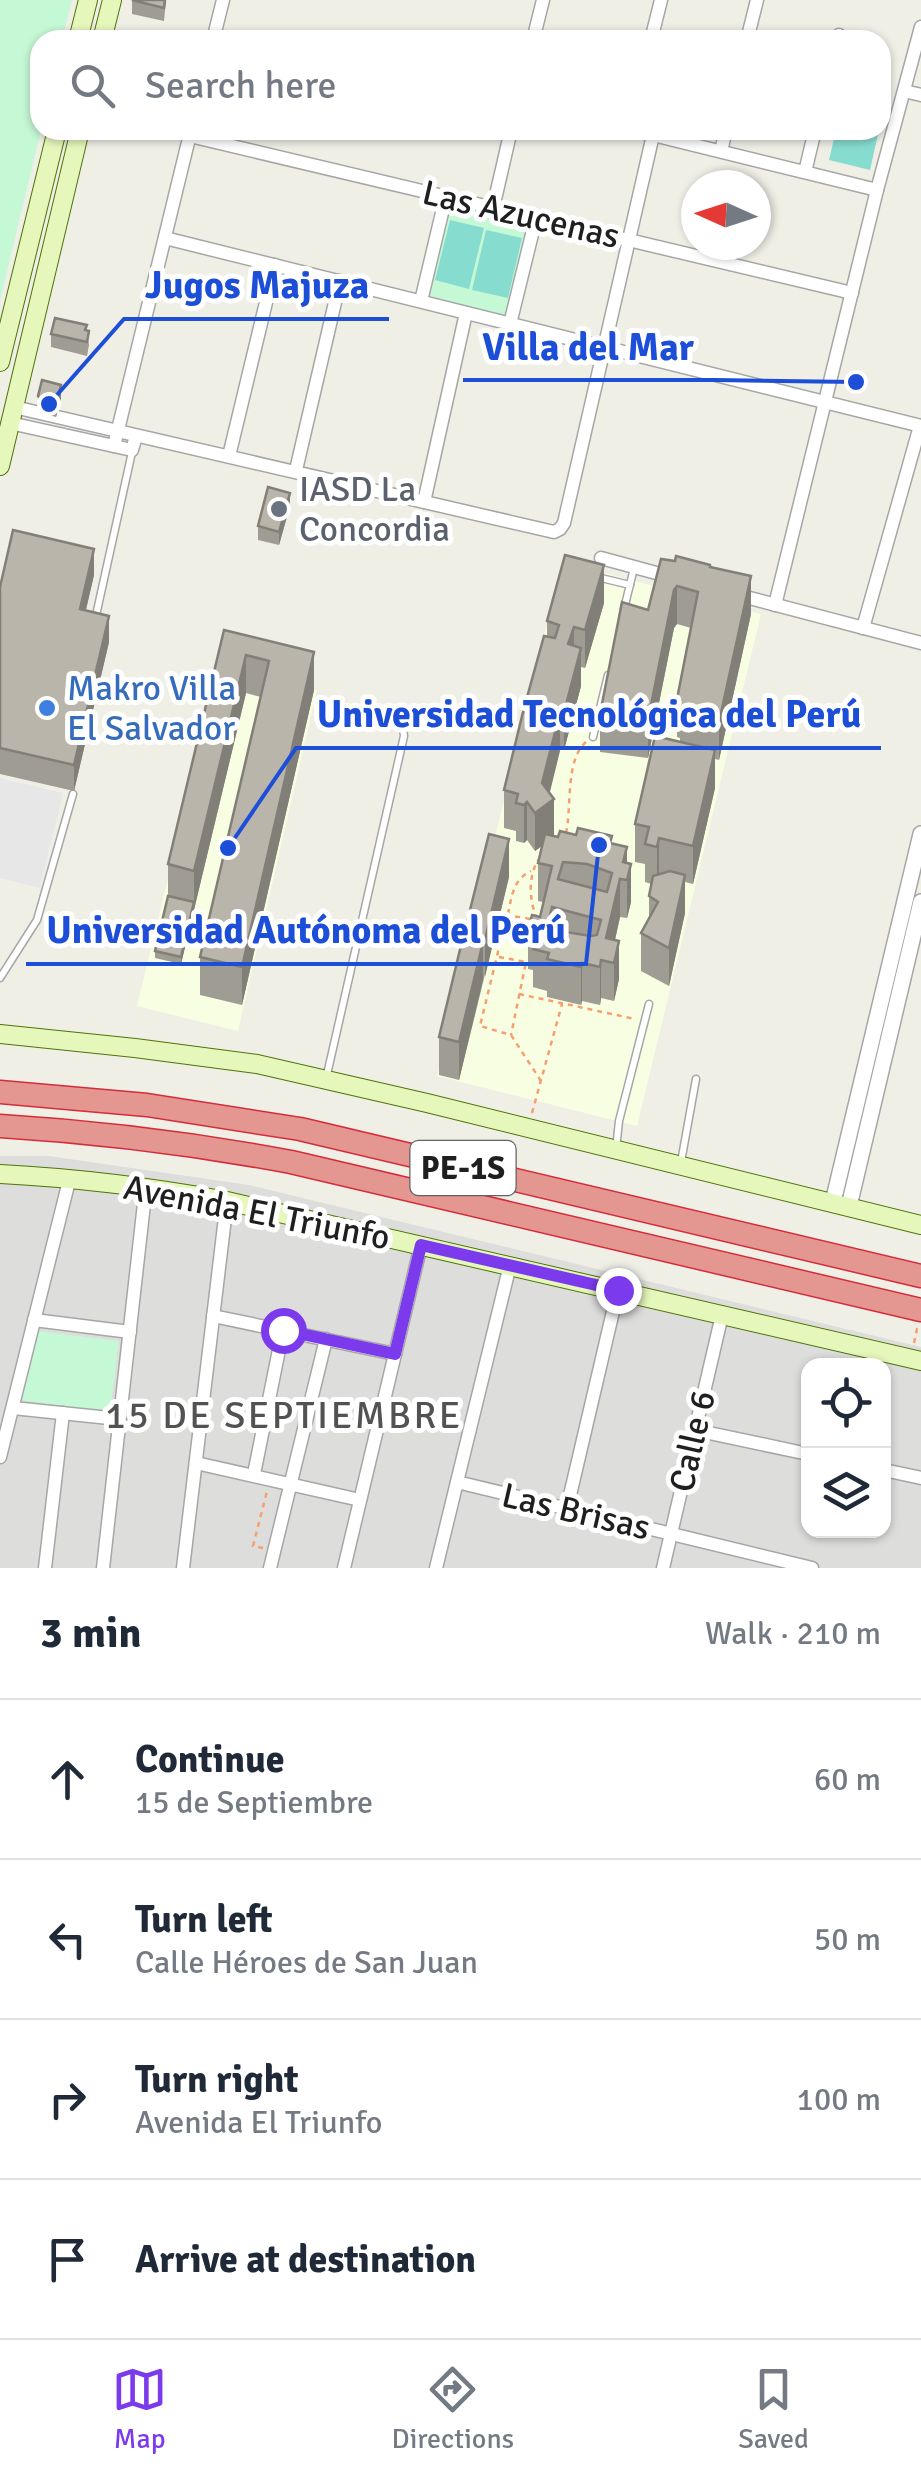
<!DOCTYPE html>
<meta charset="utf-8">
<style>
:root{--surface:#fff;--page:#f6f6f7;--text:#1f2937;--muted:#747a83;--line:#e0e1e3;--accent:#7c3aed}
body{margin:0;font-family:Signika,sans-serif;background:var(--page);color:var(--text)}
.controls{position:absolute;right:30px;bottom:30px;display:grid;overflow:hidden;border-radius:20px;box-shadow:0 2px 8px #0004}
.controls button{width:90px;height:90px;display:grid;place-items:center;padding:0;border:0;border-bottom:2px solid var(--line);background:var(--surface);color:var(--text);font:50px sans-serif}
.compass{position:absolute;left:681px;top:170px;width:90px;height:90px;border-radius:50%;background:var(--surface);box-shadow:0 2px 8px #0004;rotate:273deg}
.stop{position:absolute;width:30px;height:30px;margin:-22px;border:8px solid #7c3aed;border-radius:50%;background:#fff}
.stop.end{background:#7c3aed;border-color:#fff;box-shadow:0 2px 10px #0008}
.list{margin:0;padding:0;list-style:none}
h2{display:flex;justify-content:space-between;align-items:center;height:130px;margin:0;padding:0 40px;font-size:42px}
h2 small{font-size:32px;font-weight:400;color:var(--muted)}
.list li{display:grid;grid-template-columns:65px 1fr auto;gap:30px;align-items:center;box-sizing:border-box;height:160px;padding:0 40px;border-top:2px solid var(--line)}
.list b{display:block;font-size:38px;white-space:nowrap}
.list p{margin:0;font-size:32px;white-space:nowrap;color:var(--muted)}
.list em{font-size:32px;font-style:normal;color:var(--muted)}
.icon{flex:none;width:55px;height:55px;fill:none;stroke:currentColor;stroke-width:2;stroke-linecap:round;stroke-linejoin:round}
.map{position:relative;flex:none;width:921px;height:1568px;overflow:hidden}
.search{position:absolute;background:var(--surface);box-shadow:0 2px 8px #0004;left:30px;right:30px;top:30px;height:110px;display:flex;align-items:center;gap:25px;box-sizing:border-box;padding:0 35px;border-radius:30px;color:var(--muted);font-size:38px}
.sheet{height:770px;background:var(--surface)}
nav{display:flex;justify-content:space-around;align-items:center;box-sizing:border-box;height:140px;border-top:2px solid var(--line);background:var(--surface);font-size:28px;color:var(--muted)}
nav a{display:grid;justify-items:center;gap:5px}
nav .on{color:var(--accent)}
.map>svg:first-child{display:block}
.residential{fill:#dddddc;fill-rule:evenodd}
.education{fill:#f7fee1}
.park{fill:#c5f8d5}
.pitch{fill:#87dcd0}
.parking{fill:#e7e7e7}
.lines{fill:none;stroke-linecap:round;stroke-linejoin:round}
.service-casing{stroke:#a6a6a6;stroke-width:9}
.minor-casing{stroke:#a6a6a6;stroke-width:15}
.tertiary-casing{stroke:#a6a6a6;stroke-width:18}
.secondary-casing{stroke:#4e7409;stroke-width:20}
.motorway-casing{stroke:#d52c3c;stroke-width:25}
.path{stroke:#f59f72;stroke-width:2.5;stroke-dasharray:5 5;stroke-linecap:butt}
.service{stroke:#fff;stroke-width:6}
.minor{stroke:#fff;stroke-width:12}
.tertiary{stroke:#fff;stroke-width:15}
.secondary{stroke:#e6f7bc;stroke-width:18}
.motorway{stroke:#e49691;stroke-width:22}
.wall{fill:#9f9c93}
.shaded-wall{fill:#827f78}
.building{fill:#b9b5ab;stroke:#827f78;stroke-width:2.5;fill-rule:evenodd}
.route{stroke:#7c3aed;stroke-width:12}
.worship-dot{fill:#6b7280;stroke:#fff;stroke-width:4}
.shop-dot{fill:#3f7fe0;stroke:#fff;stroke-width:4}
.labels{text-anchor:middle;stroke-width:10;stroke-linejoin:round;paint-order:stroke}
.shield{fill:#fff;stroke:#626262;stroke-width:2.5}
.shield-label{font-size:32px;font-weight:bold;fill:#1f1f1f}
.street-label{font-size:35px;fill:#1f1f1f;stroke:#fff}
.worship-label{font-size:35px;fill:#5b616d;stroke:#fff;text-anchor:start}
.shop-label{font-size:35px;fill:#366cbe;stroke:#fff;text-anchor:start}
.neighbourhood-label{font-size:38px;letter-spacing:2.5px;fill:#525252;stroke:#fff}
.leader{fill:none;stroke:#1d4ed8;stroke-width:4}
.callout-dot{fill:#1d4ed8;stroke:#fff;stroke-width:4}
.callout-label{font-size:38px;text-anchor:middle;font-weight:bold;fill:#1d4ed8;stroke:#fff;stroke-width:10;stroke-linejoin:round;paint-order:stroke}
</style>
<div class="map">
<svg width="921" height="1568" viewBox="0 0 921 1568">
<rect width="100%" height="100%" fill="#f0efe6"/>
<path class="residential" d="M0 1156H49L249 1185 921 1347V1568H0ZM808 1366H884V1530H808Z"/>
<g class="education">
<path d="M562 562 761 614 637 1126 437 1076Z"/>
<path d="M220 666 317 690 238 1031 137 1006Z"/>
</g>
<g class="park">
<path d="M0 0H72L62 40H40L41 130 0 301Z"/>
<path d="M448 208 530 228 508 316 426 296Z"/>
<path d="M37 1331 119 1341 110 1413 21 1400Z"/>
</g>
<g class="pitch">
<path d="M836 130H879L870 170 829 160Z"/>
<path d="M450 220 484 228 469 289 435 280Z"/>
<path d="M486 230 522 238 508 298 472 290Z"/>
</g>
<path class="parking" d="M0 778 63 793 40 888 0 878Z"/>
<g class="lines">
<g class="service-casing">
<g id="service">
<path d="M597 577 630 585"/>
<path d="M624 609 634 568"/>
<path d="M95 620 132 452"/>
<path d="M593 737 608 675"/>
<path d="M0 978 37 920 73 794"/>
<path d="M326 1079 404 736 403 728 397 720 354 709"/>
<path d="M616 1149 619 1121 649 1004"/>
<path d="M681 1162 696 1079"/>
</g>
</g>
<g class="minor-casing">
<g id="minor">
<path d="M213 40 223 0"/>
<path d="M533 40 543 0"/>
<path d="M651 40 661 0"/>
<path d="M747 40 757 0"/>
<path d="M838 40 839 35"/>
<path d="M904 91 921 95"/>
<path d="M633 130 877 190"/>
<path d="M190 136 852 293"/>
<path d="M721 151 726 130"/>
<path d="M805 172 815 130"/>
<path d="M493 208 511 130"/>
<path d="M165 238 921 426"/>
<path d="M421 301 446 196"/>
<path d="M510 324 536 218"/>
<path d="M14 407 554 532 560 529 564 523 653 135"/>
<path d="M10 423 132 450 136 436"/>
<path d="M114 446 191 130"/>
<path d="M229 456 275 265"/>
<path d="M296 470 340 281"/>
<path d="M424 502 466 313"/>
<path d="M601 558 671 577"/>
<path d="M738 595 921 643"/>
<path d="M775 605 877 190 921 27"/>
<path d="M863 628 920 426"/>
<path d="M213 1316 395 1354"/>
<path d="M34 1320 130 1332"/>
<path d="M13 1408 119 1419"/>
<path d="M695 1430 808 1454"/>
<path d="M0 1457 70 1177"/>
<path d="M196 1463 360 1500"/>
<path d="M884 1470 921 1478"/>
<path d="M254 1474 283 1330"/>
<path d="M457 1482 812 1568"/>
<path d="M567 1508 618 1290"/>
<path d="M45 1568 63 1413"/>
<path d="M103 1568 146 1186"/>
<path d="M183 1568 227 1201"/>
<path d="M270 1568 326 1339"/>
<path d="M344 1568 421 1245"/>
<path d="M436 1568 510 1265"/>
<path d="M663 1568 722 1315"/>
</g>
</g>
<g class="tertiary-casing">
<g id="tertiary">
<path d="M833 1202 921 834"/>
<path d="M849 1206 921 902"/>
</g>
</g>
<g class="secondary-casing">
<g id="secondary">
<path d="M78 40 88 0"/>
<path d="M102 40 112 0"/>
<path d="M0 362 57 130"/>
<path d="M0 466 80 130"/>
<path d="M0 1034 135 1048 257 1064 427 1103 921 1225"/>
<path d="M0 1174C77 1178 151 1187 227 1201L921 1361"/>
</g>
</g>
<g class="motorway-casing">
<g id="motorway">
<path d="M0 1092 147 1105 300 1129 921 1276"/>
<path d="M0 1126C98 1132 195 1144 291 1162L921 1310"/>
</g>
</g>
<g class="path">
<path d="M566 833C572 807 565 760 586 742"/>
<path d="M508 914C512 895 513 880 531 871"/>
<path d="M530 919 507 915 480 1026 511 1035 541 1081"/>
<path d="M537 919C529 900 528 877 538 860"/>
<path d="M499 957 526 962 511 1035"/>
<path d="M519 994 635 1019"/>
<path d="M532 1113 562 1004"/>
<path d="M914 1343 917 1329 921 1330"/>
<path d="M263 1548 253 1546 267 1491"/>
</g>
<use href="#service" class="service"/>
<use href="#minor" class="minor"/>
<use href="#tertiary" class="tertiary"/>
<use href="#secondary" class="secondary"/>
<use href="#motorway" class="motorway"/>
</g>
<g class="wall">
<path d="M132 0H166L164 21 132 14Z"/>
<path d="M87 331 89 345 87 356 51 347V334Z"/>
<path d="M38 396 61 398 56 417 42 413 38 409Z"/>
<path d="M290 506 279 545 258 540V526Z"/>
<path d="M661 559 710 567 751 614 719 760 715 759V788L693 884 685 882V913L669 986 641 971V933L649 918V896L651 884 645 882V864L635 862V824L680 742V738L677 737V699L691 628 677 624 674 628 648 758 600 752V714L648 610Z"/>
<path d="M94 575 86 610 109 642 74 791 0 774V587Z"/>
<path d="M604 603 585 668 581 667V686L564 750 560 748 549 793 554 836 612 843 627 863 631 902 627 918 620 917 615 940 619 979 614 1001 601 998 600 1005 582 1001 581 1005 547 997V991L533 987V970L528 969V931L540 917 543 902 538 901V863L543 845 535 851 527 840 524 843 516 841V831L504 828V790L526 713V701L547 636V621Z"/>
<path d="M224 630 314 690 242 1005 200 995V957L261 697 246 693 181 964 155 958V951L168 896V864Z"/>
<path d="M509 877 459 1080 439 1075V1037L464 934Z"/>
</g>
<g class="shaded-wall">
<path d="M61 385V398L56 417V403Z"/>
<path d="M290 493V506L279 545V532Z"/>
<path d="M94 549V575L80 635V609Z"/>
<path d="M604 565V603L585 668V630Z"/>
<path d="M751 576V614L719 760V722Z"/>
<path d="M677 586V624L674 628 648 758V720L674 590Z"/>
<path d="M109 616V642L74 791V765Z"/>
<path d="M574 627V665L568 644Z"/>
<path d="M581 648V686L564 750V712Z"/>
<path d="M314 652V690L242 1005V967Z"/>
<path d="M246 655V693L181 964V957L194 902V871Z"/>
<path d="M560 713V751L547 804 554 799V837L535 851V813Z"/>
<path d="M715 750V788L693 884V846Z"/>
<path d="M527 802V840L524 843V805Z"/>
<path d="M659 838V876L657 885V847Z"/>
<path d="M509 839V877L485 977V939Z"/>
<path d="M627 847V879L631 864V902L627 918V880L623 862Z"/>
<path d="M685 875V913L669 986V948Z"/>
<path d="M620 879V917L610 962 606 938Z"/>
<path d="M619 941V979L614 1001V963Z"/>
<path d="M483 942V980L459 1080V1042Z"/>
<path d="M601 960V998L600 1005V967Z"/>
<path d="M582 963V1001L581 1005V967Z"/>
</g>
<g class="building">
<path d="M132 0H165L164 8Z"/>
<path d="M55 318 87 325 85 330 89 331 87 342 51 334Z"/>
<path d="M42 380 61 385 56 403 42 400 38 396Z"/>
<path d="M268 487 290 493 279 532 258 526Z"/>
<path d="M13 530 94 549 80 609 109 616 74 765 0 748V587Z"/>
<path d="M565 555 604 565 585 630 574 627 568 644 581 648 564 712 526 701 544 636 555 638 559 625 547 621Z"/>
<path d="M676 556 710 565V567L751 576 719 722 683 713 684 708 680 707 681 700 677 699 698 592 677 586 674 590 648 720 600 714 622 602 648 610 661 559 675 561Z"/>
<path d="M224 630 314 652 242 967 200 957 269 661 246 655 194 871 168 864Z"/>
<path d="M533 706 560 713 542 783 554 799 535 813 527 802 524 805 516 803 518 794 504 790 523 712 531 714Z"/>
<path d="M655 736 715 750 693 846 659 838 657 847 645 844 649 827 635 824Z"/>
<path d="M578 828 612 836 610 843 627 847 623 862 631 864 627 880 620 879 606 938 619 941 614 963 601 960 600 967 582 963 581 967 547 959 549 953 533 949 537 933 528 931 532 915 540 917 552 866 538 863 545 834 558 837 560 831 576 835ZM563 862 587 864 612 873 607 892 558 879ZM552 907 601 920 597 935 591 936 566 932 548 924Z"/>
<path d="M489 834 509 839 485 939 464 934Z"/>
<path d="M670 871 685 875 669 948 641 933 658 902 649 896 653 876Z"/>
<path d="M168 896 194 902 181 957 155 951Z"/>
<path d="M463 937 483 942 459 1042 439 1037Z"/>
</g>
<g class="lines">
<path class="route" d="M283 1330 395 1354 421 1245 618 1290"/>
</g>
<circle class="worship-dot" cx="279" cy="509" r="10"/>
<circle class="shop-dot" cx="47" cy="708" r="10"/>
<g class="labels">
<rect class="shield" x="410.5" y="1141" width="105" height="54" rx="8"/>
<g class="shield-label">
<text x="463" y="1179">PE-1S</text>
</g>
<g class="street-label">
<text transform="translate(521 214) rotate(13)" y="12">Las Azucenas</text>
<text transform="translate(257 1212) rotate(11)" y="12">Avenida El Triunfo</text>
<text transform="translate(692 1441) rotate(-77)" y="12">Calle 6</text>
<text transform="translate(576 1511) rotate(13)" y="12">Las Brisas</text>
</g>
<g class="worship-label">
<text x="299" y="501">IASD La<tspan x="299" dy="40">Concordia</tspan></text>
</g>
<g class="shop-label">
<text x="67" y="700">Makro Villa<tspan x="67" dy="40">El Salvador</tspan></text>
</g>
<g class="neighbourhood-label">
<text x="284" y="1428">15 DE SEPTIEMBRE</text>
</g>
</g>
<path class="leader" d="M49 404L124 319H389M856 382L714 380H463M228 848L296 748H881M599 845L586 964H26"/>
<g class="callout-dot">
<circle cx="49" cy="404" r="10"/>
<circle cx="856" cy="382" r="10"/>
<circle cx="228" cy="848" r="10"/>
<circle cx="599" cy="845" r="10"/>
</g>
<g class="callout-label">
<text x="257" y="298">Jugos Majuza</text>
<text x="588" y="360">Villa del Mar</text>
<text x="589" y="727">Universidad Tecnológica del Perú</text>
<text x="306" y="943">Universidad Autónoma del Perú</text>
</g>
</svg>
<div class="controls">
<button><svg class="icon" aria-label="locate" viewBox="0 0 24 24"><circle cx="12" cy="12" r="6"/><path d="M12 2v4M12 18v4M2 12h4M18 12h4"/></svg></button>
<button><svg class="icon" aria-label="layers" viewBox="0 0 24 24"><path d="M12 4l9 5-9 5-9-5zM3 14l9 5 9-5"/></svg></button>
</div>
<svg class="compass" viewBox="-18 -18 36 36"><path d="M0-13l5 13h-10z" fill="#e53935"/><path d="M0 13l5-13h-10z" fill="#747a83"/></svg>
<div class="stop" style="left:283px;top:1330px"></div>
<div class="stop end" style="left:618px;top:1290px"></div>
<div class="search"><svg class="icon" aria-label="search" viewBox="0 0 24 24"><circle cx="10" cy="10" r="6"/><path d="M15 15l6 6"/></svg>Search here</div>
</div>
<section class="sheet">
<h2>3 min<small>Walk · 210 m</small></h2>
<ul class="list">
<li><svg class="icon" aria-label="ahead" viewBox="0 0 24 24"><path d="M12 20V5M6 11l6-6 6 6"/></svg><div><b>Continue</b><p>15 de Septiembre</p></div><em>60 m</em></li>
<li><svg class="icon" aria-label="left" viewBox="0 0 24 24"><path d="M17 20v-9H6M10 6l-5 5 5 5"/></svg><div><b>Turn left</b><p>Calle Héroes de San Juan</p></div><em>50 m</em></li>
<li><svg class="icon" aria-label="right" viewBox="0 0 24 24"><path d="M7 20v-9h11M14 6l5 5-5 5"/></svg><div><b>Turn right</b><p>Avenida El Triunfo</p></div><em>100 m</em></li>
<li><svg class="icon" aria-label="arrive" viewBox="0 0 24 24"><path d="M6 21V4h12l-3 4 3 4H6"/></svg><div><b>Arrive at destination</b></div></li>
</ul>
</section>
<nav>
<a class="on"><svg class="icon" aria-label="map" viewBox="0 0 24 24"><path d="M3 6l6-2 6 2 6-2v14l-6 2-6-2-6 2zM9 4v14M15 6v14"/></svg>Map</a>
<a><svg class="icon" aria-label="directions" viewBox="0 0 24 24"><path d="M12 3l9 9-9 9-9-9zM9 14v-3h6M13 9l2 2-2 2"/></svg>Directions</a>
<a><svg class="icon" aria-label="saved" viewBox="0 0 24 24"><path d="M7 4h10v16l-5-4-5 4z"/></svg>Saved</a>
</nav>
